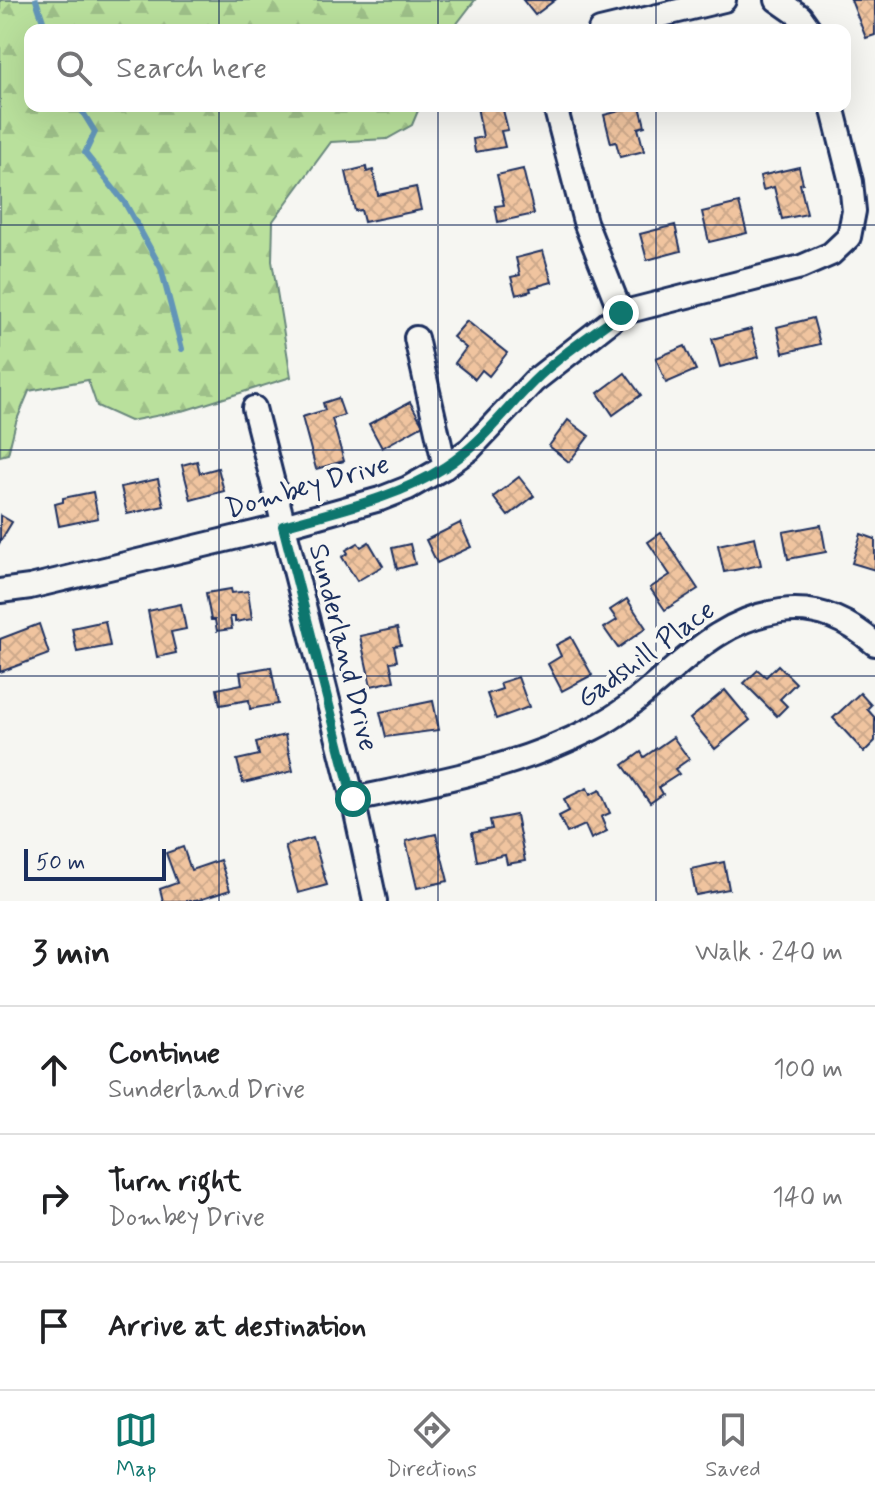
<!DOCTYPE html>
<meta charset="utf-8">
<style>
:root{--surface:#fff;--page:#f2f2f2;--text:#202124;--muted:#757577;--line:#e0e0e0;--accent:#0f766e}
body{margin:0;font-family:Mynerve,sans-serif;background:var(--page);color:var(--text)}
.scale{position:absolute;left:24px;bottom:20px;width:142px;box-sizing:border-box;padding-left:8px;border:4px solid #1b2f5e;border-top:0;font-size:22px;line-height:28px;white-space:nowrap;color:#1b2f5e;-webkit-text-stroke:6px #f6f6f2;paint-order:stroke}
.stop{position:absolute;width:24px;height:24px;margin:-18px;border:6px solid #0f766e;border-radius:50%;background:#fff}
.stop.end{background:#0f766e;border-color:#fff;box-shadow:0 2px 8px #0008}
.list{margin:0;padding:0;list-style:none}
h2{display:flex;justify-content:space-between;align-items:center;height:104px;margin:0;padding:0 32px;font-size:34px}
h2 small{font-size:26px;font-weight:400;color:var(--muted)}
.list li{display:grid;grid-template-columns:52px 1fr auto;gap:24px;align-items:center;box-sizing:border-box;height:128px;padding:0 32px;border-top:2px solid var(--line)}
.list b{display:block;font-size:30px;white-space:nowrap}
.list p{margin:0;font-size:26px;white-space:nowrap;color:var(--muted)}
.list em{font-size:26px;font-style:normal;color:var(--muted)}
.icon{flex:none;width:44px;height:44px;fill:none;stroke:currentColor;stroke-width:2;stroke-linecap:round;stroke-linejoin:round}
.map{position:relative;flex:none;width:875px;height:901px;overflow:hidden}
.search{position:absolute;background:var(--surface);box-shadow:0 8px 32px #0002;left:24px;right:24px;top:24px;height:88px;display:flex;align-items:center;gap:20px;box-sizing:border-box;padding:0 28px;border-radius:16px;color:var(--muted);font-size:30px}
.sheet{height:488px;background:var(--surface)}
nav{display:flex;justify-content:space-around;align-items:center;box-sizing:border-box;height:112px;border-top:2px solid var(--line);background:var(--surface);font-size:22px;color:var(--muted)}
nav a{display:grid;justify-items:center;gap:4px}
nav .on{color:var(--accent)}
.map>svg:first-child{display:block}
.forest{fill:url(#forest-firs);stroke:#6a887d;stroke-width:2}
.lines{fill:none;stroke-linecap:round;stroke-linejoin:round}
.stream{stroke:#6295b8;stroke-width:6}
.building{fill:url(#building-cross-hatch);stroke:#1b2f5e;stroke-width:2}
.street-casing{stroke:#1b2f5e;stroke-width:28}
.street{stroke:#f6f6f2;stroke-width:22}
.route{stroke:#0f766e;stroke-width:10}
.grid{fill:none;stroke:#1b2f5e;stroke-width:2;stroke-opacity:0.55}
.labels{text-anchor:middle;stroke-width:8;stroke-linejoin:round;paint-order:stroke}
.street-label{font-size:28px;fill:#1b2f5e;stroke:#f6f6f2}
</style>
<div class="map">
<svg width="875" height="901" viewBox="0 0 875 901">
<defs>
<pattern id="forest-firs" width="22" height="20" patternUnits="userSpaceOnUse" patternTransform="scale(2)"><rect width="22" height="20" fill="#b9e09c"/><path d="M5 1l3.5 6h-7zM16 11l3.5 6h-7z" fill="#9ec089"/></pattern>
<pattern id="building-cross-hatch" width="8" height="8" patternUnits="userSpaceOnUse" patternTransform="scale(2)"><rect width="8" height="8" fill="#f0c49f"/><path d="M0 0l8 8M0 8l8-8" fill="none" stroke="#cda98b"/></pattern>
</defs>
<rect width="100%" height="100%" fill="#f6f6f2"/>
<filter id="ink" filterUnits="userSpaceOnUse"><feTurbulence type="fractalNoise" baseFrequency=".0125" numOctaves="2"/><feDisplacementMap in="SourceGraphic" scale="16" xChannelSelector="R" yChannelSelector="G"/><feConvolveMatrix kernelMatrix="1 2 1 2 8 2 1 2 1" color-interpolation-filters="sRGB"/></filter>
<g filter="url(#ink)">
<path class="forest" d="M0 0H475L452 30H30V106H420L412 125 387 139 331 142 273 221 272 261 291 377 186 410 130 421 97 406 88 380 29 391 16 422 8 454 0 456Z"/>
<g class="lines">
<g class="stream">
<path d="M36 0 46 30"/>
<path d="M79 106 95 132 85 153 125 203 161 268 182 349"/>
</g>
</g>
<g class="building">
<path d="M523 0H555L535 15Z"/>
<path d="M851 0H875V35L866 38Z"/>
<path d="M502 106 508 130 501 131 505 147 475 152 473 139 483 137 477 107Z"/>
<path d="M640 106 645 126 638 128 644 151 620 157 616 142 611 143 604 115Z"/>
<path d="M366 167 367 172 373 170 378 195 416 187 421 210 364 222 361 210 355 211 346 172Z"/>
<path d="M799 167 803 183 800 184 807 214 782 219 774 187 763 190 760 176Z"/>
<path d="M523 169 534 214 498 222 495 206 504 205 497 175Z"/>
<path d="M739 203 747 233 709 242 702 212Z"/>
<path d="M675 225 681 251 647 260 640 234Z"/>
<path d="M543 251 552 282 530 288 531 291 516 295 511 277 520 275 516 258Z"/>
<path d="M813 318 820 344 783 353 777 327Z"/>
<path d="M467 321 507 353 489 376 482 370 475 379 455 363 466 348 453 337Z"/>
<path d="M751 329 759 357 720 367 712 339Z"/>
<path d="M685 346 696 370 666 383 656 358Z"/>
<path d="M625 373 641 395 613 415 598 393Z"/>
<path d="M338 398 344 415 332 419 344 461 316 469 302 417 325 410 323 403Z"/>
<path d="M410 402 423 425 382 448 369 424Z"/>
<path d="M568 420 589 436 569 462 549 446Z"/>
<path d="M197 461 200 473 218 468 224 491 191 500 182 465Z"/>
<path d="M519 477 534 496 508 516 493 497Z"/>
<path d="M158 479 164 506 127 514 121 487Z"/>
<path d="M93 492 98 518 59 526 55 504 63 502V498Z"/>
<path d="M0 515 12 522 0 542Z"/>
<path d="M460 523 471 547 437 563 426 540Z"/>
<path d="M821 525 826 552 788 559 783 532Z"/>
<path d="M661 533 698 589 665 610 650 588 670 575 648 542Z"/>
<path d="M861 534 875 539V570L852 563Z"/>
<path d="M755 537 761 565 724 572 718 545Z"/>
<path d="M369 542 383 566 357 581 342 557 348 553 346 550 358 543 361 547Z"/>
<path d="M410 544 415 564 397 569 392 548Z"/>
<path d="M231 589 232 593 248 591 252 619 235 622V617H230L232 629 217 631 215 620H211L206 593Z"/>
<path d="M627 599 646 628 618 648 604 628 617 620 610 610Z"/>
<path d="M181 604 186 629 171 632 176 653 157 657 148 611Z"/>
<path d="M105 621 110 646 77 652 72 628Z"/>
<path d="M39 624 49 654 0 672V639Z"/>
<path d="M397 628 401 645 394 646 397 661 390 662 394 681 371 686 360 636Z"/>
<path d="M571 637 592 675 562 691 548 664 561 656 556 645Z"/>
<path d="M778 665 796 683 780 699 787 706 777 716 744 683 758 670 766 677Z"/>
<path d="M271 667 278 704 250 709 249 700 220 705 217 689 242 684 240 672Z"/>
<path d="M518 677 529 707 496 719 487 694 502 689 500 683Z"/>
<path d="M725 690 750 720 715 749 690 719Z"/>
<path d="M860 693 871 705 867 709 875 718V741L864 752 833 718Z"/>
<path d="M433 701 439 730 386 737 380 712Z"/>
<path d="M285 735 293 771 243 783 237 760 259 755 256 742Z"/>
<path d="M673 737 689 759 675 769 679 774 659 787 663 794 650 803 623 765 641 752 644 757Z"/>
<path d="M587 788 590 795 600 790 610 813 601 817 607 831 591 839 585 825 567 833 559 816 569 811 564 799Z"/>
<path d="M516 815 525 861 507 864 505 855 477 861 472 833 492 829 490 820Z"/>
<path d="M436 834 448 881 417 888 406 841Z"/>
<path d="M313 838 327 885 298 893 285 846Z"/>
<path d="M183 847 191 870 220 860 230 890 196 901H163L160 889 177 883 166 853Z"/>
<path d="M724 862 729 889 696 895 691 869Z"/>
</g>
<g class="lines">
<g class="street-casing">
<g id="street">
<path d="M777 0 800 16 810 30"/>
<path d="M600 30 724 0"/>
<path d="M555 106 585 222 621 313"/>
<path d="M416 338 445 467"/>
<path d="M254 408 353 799 375 901"/>
<path d="M0 591 30 587 283 526 380 499 408 488 445 467 470 449 534 381 621 313 801 267 831 254 849 237 854 211 851 182 832 106"/>
<path d="M353 799C436 782 515 768 592 729 661 695 700 622 781 611 818 606 848 620 875 644"/>
</g>
</g>
<use href="#street" class="street"/>
</g>
</g>
<g class="lines" filter="url(#ink)">
<path class="route" d="M353 799 283 526C338 510 395 499 445 467 480 445 504 411 533 382 559 356 591 335 621 313"/>
</g>
<path class="grid" d="M219 0V30M438 0V30M656 0V30M219 106V901M438 106V901M656 106V901M0 225H875M0 450H875M0 676H875"/>
<g class="labels">
<g class="street-label">
<text transform="translate(307 485) rotate(-16)" y="10">Dombey Drive</text>
<text transform="translate(345 647) rotate(76)" y="10">Sunderland Drive</text>
<text transform="translate(645 653) rotate(-36)" y="10">Gadshill Place</text>
</g>
</g>
</svg>
<div class="scale">50 m</div>
<div class="stop" style="left:353px;top:799px"></div>
<div class="stop end" style="left:621px;top:313px"></div>
<div class="search"><svg class="icon" aria-label="search" viewBox="0 0 24 24"><circle cx="10" cy="10" r="6"/><path d="M15 15l6 6"/></svg>Search here</div>
</div>
<section class="sheet">
<h2>3 min<small>Walk · 240 m</small></h2>
<ul class="list">
<li><svg class="icon" aria-label="ahead" viewBox="0 0 24 24"><path d="M12 20V5M6 11l6-6 6 6"/></svg><div><b>Continue</b><p>Sunderland Drive</p></div><em>100 m</em></li>
<li><svg class="icon" aria-label="right" viewBox="0 0 24 24"><path d="M7 20v-9h11M14 6l5 5-5 5"/></svg><div><b>Turn right</b><p>Dombey Drive</p></div><em>140 m</em></li>
<li><svg class="icon" aria-label="arrive" viewBox="0 0 24 24"><path d="M6 21V4h12l-3 4 3 4H6"/></svg><div><b>Arrive at destination</b></div></li>
</ul>
</section>
<nav>
<a class="on"><svg class="icon" aria-label="map" viewBox="0 0 24 24"><path d="M3 6l6-2 6 2 6-2v14l-6 2-6-2-6 2zM9 4v14M15 6v14"/></svg>Map</a>
<a><svg class="icon" aria-label="directions" viewBox="0 0 24 24"><path d="M12 3l9 9-9 9-9-9zM9 14v-3h6M13 9l2 2-2 2"/></svg>Directions</a>
<a><svg class="icon" aria-label="saved" viewBox="0 0 24 24"><path d="M7 4h10v16l-5-4-5 4z"/></svg>Saved</a>
</nav>
